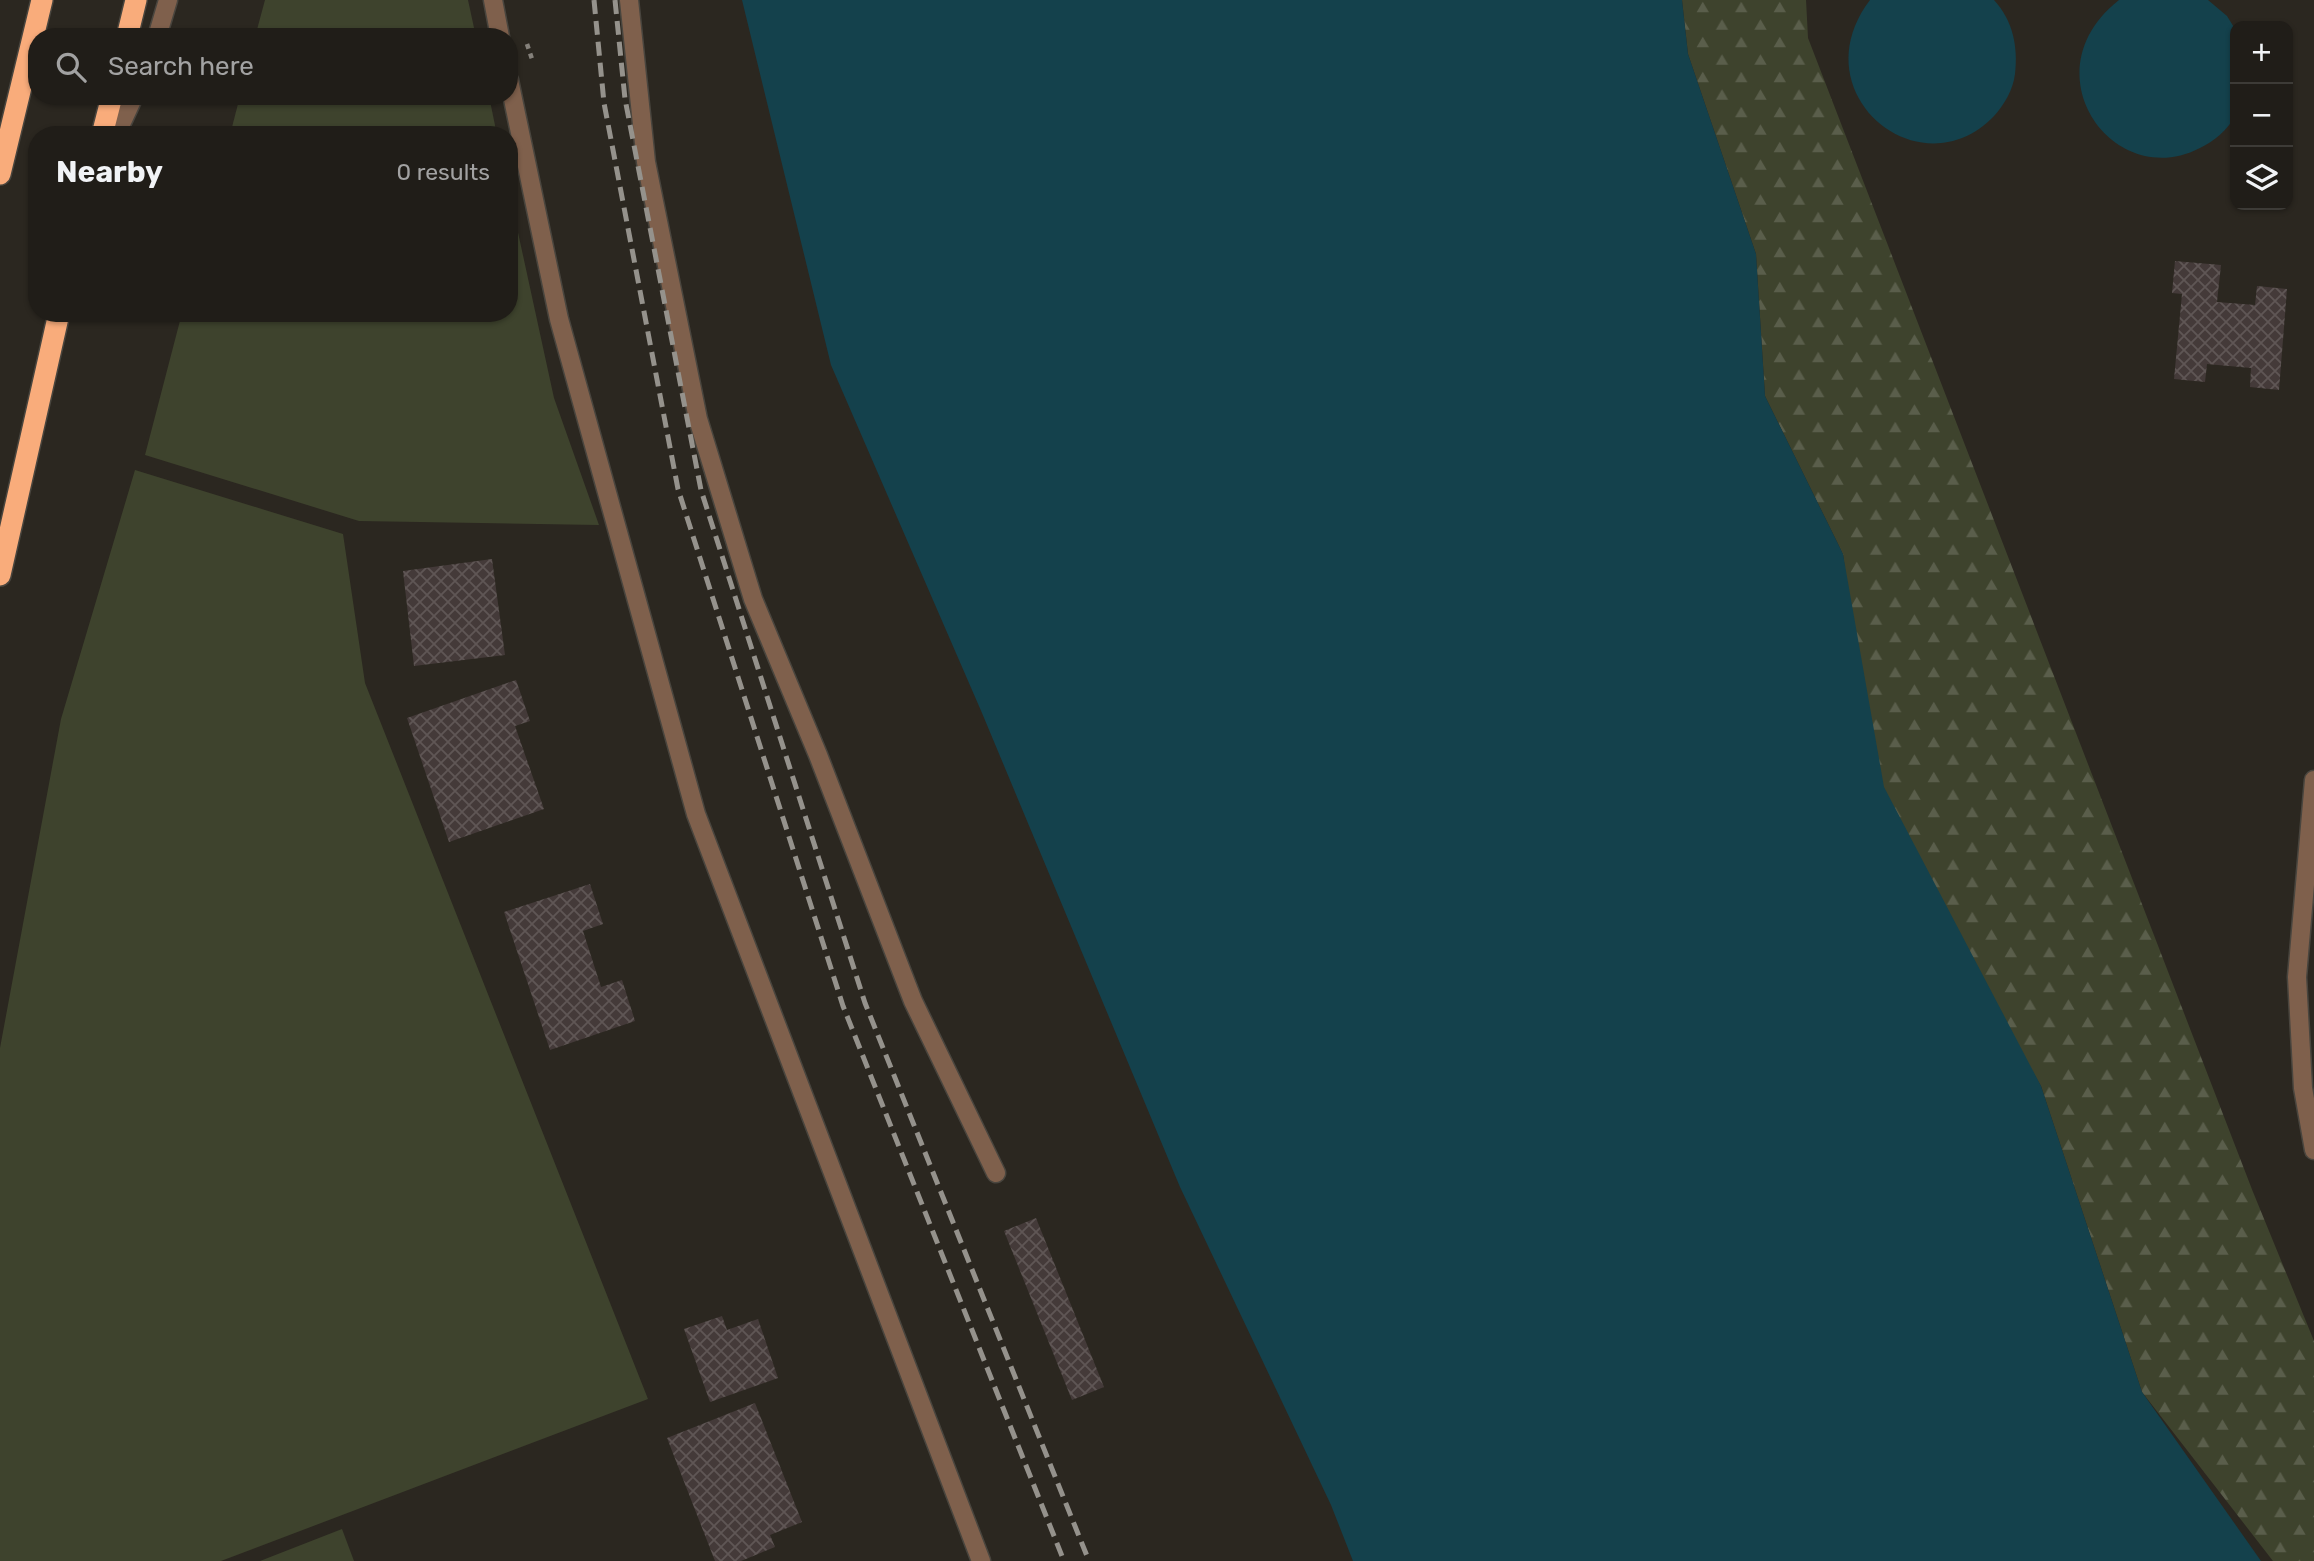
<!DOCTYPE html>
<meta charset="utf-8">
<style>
:root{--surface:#201d18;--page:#282621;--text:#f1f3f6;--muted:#a2a2a2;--line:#3d3b37}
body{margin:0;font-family:Rubik,sans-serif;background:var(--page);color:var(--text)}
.controls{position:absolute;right:21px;top:21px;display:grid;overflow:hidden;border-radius:14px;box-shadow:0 2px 5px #0004}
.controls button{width:63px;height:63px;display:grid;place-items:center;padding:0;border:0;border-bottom:2px solid var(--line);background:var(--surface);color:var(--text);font:35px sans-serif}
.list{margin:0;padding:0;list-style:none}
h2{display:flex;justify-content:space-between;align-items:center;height:91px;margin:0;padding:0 28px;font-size:30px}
h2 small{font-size:23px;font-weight:400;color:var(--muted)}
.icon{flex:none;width:38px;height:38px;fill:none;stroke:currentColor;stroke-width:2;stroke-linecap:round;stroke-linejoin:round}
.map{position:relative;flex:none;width:2314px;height:1561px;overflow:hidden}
.search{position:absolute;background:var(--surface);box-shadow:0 2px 5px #0004;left:28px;top:28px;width:490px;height:77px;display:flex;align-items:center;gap:18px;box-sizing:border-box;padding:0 24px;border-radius:28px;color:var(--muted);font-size:26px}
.panel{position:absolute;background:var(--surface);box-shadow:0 2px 5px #0004;left:28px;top:126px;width:490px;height:196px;border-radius:28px}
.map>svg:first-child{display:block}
.green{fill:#3e432d}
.forest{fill:url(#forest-firs)}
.water{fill:#14414c}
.building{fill:url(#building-cross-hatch)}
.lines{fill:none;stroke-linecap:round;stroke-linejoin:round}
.minor-casing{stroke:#49453e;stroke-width:21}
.highway-casing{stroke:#49453e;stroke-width:24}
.path{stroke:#85817b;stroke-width:4.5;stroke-dasharray:5 5;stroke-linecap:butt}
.minor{stroke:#7f604c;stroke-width:18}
.highway{stroke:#f9ac7b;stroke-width:21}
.rail{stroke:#95928c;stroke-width:5;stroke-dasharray:14 7;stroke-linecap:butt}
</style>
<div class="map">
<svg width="2314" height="1561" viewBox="0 0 2314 1561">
<defs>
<pattern id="forest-firs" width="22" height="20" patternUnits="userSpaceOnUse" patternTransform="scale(1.75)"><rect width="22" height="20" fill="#3e432d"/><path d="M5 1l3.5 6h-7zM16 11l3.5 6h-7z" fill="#5a5e4b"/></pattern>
<pattern id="building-cross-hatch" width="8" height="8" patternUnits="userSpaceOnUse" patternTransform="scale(1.75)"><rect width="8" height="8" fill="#443a39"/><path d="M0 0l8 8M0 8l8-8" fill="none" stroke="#5f5655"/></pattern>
</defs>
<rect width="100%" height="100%" fill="#2b2720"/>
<g class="green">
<path d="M265 0H468L476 37H255Z"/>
<path d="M240 96H489L497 135H230Z"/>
<path d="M509 191 554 398 599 525 359 521 145 455 182 313H509Z"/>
<path d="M135 470 343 534 365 683 648 1399 221 1561H0V1048L61 719Z"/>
<path d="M342 1529 354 1561H260Z"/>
</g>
<path class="forest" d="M1682 0H1806L1808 38 2253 1192 2314 1341V1561H2273L2142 1392 2041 1086 1878 811 1843 554 1765 396 1756 254 1688 54Z"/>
<g class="water">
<path d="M742 0H1682L1688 54 1756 254 1765 396 1843 554 1884 787 2041 1086 2142 1392 2261 1561H1353L1331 1505 1180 1187 982 713 831 365Z"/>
<path d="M1870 0H1994C2013 21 2018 46 2015 74 2013 90 2004 105 1994 116 1920 193 1799 93 1870 0Z"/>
<path d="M2119 0H2208L2227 16 2235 29V116C2227 131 2214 141 2200 148 2113 193 2027 72 2119 0Z"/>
</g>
<g class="building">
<path d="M2175 261 2221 265 2217 302 2255 305 2257 286 2287 289 2279 390 2250 387 2251 368 2207 364 2205 382 2174 379 2182 294 2172 293Z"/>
<path d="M492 559 505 655 414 666 403 571Z"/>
<path d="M516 680 530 721 515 726 544 809 449 842 407 718Z"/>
<path d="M590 884 603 924 583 931 601 987 622 980 635 1021 550 1050 504 912Z"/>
<path d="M1036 1218 1104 1387 1072 1400 1004 1231Z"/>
<path d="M722 1316 727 1330 758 1319 778 1378 710 1402 684 1329Z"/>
<path d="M755 1403 802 1522 770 1535 775 1547 741 1561H715L667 1438Z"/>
</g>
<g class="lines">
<g class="minor-casing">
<g id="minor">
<path d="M493 0 500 37"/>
<path d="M629 0 646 162 698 419 753 599 818 755 913 1001 996 1173"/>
<path d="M157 37 168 0"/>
<path d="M509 80 559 319 696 814 981 1561"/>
<path d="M116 135 134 96"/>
<path d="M2314 780 2297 977 2303 1088 2314 1150"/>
</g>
</g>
<g class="highway-casing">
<g id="highway">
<path d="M127 37 136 0"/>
<path d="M102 135 112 96"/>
<path d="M0 174 42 0"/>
<path d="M0 575 59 313"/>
</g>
</g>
<path class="path" d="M527 44 533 62"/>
<use href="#minor" class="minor"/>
<use href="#highway" class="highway"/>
<g class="rail">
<path d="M594 0 604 103 678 489 843 1006 1064 1561"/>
<path d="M615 0 625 99 701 490 865 1003 1089 1561"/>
</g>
</g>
</svg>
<div class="controls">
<button>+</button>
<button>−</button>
<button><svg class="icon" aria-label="layers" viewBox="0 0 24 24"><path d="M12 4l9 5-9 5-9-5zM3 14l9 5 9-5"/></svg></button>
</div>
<div class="search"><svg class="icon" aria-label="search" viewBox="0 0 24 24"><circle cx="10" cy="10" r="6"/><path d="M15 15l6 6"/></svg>Search here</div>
<section class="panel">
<h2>Nearby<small>0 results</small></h2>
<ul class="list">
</ul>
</section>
</div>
